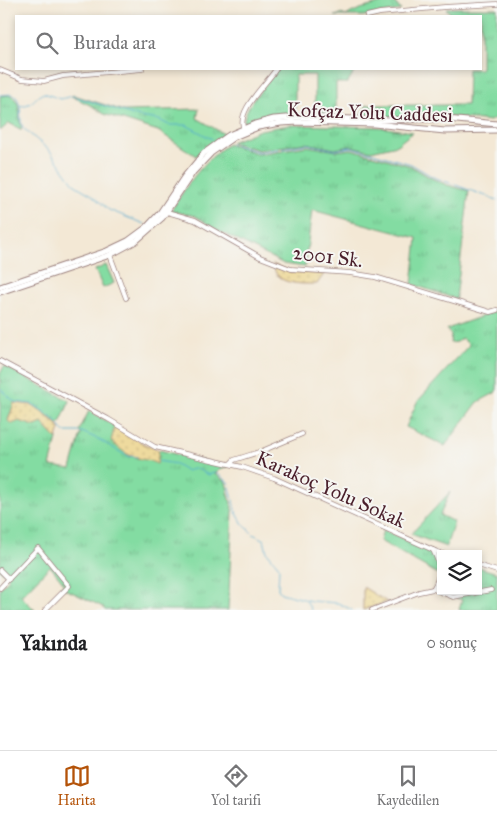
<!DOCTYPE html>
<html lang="tr">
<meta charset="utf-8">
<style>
:root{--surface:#fff;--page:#f2f2f2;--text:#202124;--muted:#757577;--line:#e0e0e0;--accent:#b45309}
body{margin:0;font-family:"IM FELL Great Primer",serif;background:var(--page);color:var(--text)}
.controls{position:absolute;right:15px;bottom:15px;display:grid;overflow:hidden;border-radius:0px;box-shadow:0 2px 8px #0003}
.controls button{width:45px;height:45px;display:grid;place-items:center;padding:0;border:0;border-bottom:1px solid var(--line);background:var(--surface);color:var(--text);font:25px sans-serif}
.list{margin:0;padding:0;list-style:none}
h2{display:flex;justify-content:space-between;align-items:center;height:65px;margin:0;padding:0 20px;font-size:21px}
h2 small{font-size:16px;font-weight:400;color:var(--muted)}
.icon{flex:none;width:28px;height:28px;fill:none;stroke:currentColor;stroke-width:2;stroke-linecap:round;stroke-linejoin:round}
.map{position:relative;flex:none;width:497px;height:610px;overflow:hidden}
.search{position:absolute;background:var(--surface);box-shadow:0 2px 8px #0003;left:15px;right:15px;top:15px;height:55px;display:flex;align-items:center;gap:12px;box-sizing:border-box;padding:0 18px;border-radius:0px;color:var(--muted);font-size:19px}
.sheet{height:140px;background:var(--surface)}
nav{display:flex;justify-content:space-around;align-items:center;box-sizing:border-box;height:70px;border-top:1px solid var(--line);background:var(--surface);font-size:14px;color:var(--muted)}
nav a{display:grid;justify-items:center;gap:2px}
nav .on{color:var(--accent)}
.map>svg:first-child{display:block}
.grass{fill:url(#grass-tufts);stroke:#667e66}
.sand{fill:url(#sand-dots);stroke:#9c7c64}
.green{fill:#83dca2;stroke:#667e66}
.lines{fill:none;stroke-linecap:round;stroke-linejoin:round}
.stream{stroke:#53aacf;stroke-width:1}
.minor-casing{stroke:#9e8480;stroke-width:5.5}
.major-casing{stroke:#9e8480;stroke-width:7}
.minor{stroke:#fff;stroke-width:4}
.major{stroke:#fff;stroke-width:5}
.labels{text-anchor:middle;stroke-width:4;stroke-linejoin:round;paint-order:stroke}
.street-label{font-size:20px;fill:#4a1f2b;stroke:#f6f6f2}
</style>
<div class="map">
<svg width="497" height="610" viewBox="0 0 497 610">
<defs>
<pattern id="grass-tufts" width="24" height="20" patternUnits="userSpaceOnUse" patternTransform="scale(1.25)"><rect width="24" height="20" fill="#83dca2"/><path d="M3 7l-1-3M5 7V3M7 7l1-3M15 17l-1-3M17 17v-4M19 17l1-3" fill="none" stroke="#73bc8c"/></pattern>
<pattern id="sand-dots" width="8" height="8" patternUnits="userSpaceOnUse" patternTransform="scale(1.25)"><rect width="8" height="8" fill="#eeda9e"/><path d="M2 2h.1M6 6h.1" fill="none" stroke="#cebb88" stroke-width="1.8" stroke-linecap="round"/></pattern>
</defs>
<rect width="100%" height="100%" fill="#f6f6f2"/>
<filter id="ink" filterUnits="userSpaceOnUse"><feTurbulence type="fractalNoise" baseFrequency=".02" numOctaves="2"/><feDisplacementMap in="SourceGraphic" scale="10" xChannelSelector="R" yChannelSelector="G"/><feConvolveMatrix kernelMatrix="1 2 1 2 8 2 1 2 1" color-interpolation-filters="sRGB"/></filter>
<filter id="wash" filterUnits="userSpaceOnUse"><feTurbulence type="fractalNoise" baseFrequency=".0096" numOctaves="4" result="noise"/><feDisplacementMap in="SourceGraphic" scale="20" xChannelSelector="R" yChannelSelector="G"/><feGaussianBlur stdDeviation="1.12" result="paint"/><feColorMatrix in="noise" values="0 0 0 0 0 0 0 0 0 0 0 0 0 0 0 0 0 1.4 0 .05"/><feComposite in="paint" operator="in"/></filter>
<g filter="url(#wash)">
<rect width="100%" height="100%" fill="#f3e8d5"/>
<g class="grass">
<path d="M386 1 394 2 401 10 363 16H335L341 14 346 16C359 7 373 7 386 1Z"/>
<path d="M446 8H497V117L490 121 452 117H359L367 105H467L468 69H481V16H452Z"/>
<path d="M277 69H356L347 83H336V116L315 114V75H295V114L263 118 244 125C242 106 268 85 277 69Z"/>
<path d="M11 95C23 104 17 117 22 130L9 123 0 131V96Z"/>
<path d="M74 95 124 111 199 109 197 118 224 134 196 156 158 131 104 114 92 106 71 96Z"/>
<path d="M290 125 379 127 413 132 397 145 371 151 351 146 335 149 306 143 259 150 231 142 260 130Z"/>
<path d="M228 144 259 154 307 146 337 151 351 149 411 166 431 178 447 185 469 191 456 299 412 284 417 238 312 210 305 267 284 264 219 231 195 216 171 211C187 185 202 162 228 144Z"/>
<path d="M494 312 497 315V389L495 393 478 402 445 446 406 427 417 402 469 345 462 338 457 342 450 343 451 335 447 329Z"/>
<path d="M4 366 70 401 60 423 57 424 38 409 14 403 8 420 12 424 18 420 35 426 42 423 57 439 50 466 71 469 81 433 79 431 89 411 115 426 112 441 137 458 147 459 159 450 228 467 217 471 215 474 226 482 233 512 228 610H105L103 607 61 587 64 583 50 566 21 596 35 610H0V588L9 579 0 569V374Z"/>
<path d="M450 492 440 515 454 522 446 547 411 534Z"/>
<path d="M383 530 432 552 438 563V574L380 541Z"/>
<path d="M478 567 497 573V610H459L462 600 442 591H478Z"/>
</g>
<g class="sand">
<path d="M273 264 291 272 324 274 317 284C306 284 286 285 278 276 275 273 274 268 273 264Z"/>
<path d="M14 403 32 405 57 424 60 429 57 439 42 423 35 426 19 421 12 424 8 421Z"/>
<path d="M115 426 144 444 159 450 157 464C150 460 145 460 138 458 127 456 119 448 111 441Z"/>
<path d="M363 587 387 602 363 610Z"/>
</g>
<path class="green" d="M106 265 114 283 103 288 95 270Z"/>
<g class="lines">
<g class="stream">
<path d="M0 95 12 94 17 98 20 106C36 104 33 97 44 93L60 99 73 96 140 117 159 120 169 125H186L212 139"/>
<path d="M20 107 21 122 23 128 50 151 75 185 92 195 109 210 144 224"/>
<path d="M231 144 259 152 307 144 335 150 351 147 411 164 433 177 497 200"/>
<path d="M0 389 15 402 32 404 39 408 57 422 64 432H82L98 439 127 456 137 457"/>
<path d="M158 461 176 464 187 471C200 466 198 471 209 475L216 472 229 483 235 510 243 524 253 534 264 540 267 552 279 567 278 589 281 593 311 601 338 603 352 610"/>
<path d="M306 600 311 610"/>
</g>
</g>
</g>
<g filter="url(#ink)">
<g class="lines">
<g class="minor-casing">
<g id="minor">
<path d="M367 16 380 13 445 7 497 4"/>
<path d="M0 70 22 79 44 81 63 76 142 69"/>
<path d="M244 130C235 111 266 85 276 69"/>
<path d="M167 212 195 220 260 257 291 269 350 273 375 277 490 312 497 310"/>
<path d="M110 255 126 298"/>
<path d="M0 361 108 419 155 447 242 467 274 478 433 550 443 554"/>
<path d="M230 464 234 460 262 451 302 434"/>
<path d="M433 550C441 566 442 574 433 589"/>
<path d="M478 565 497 571"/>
<path d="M0 570 9 579"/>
<path d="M0 588 38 548 69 586 45 610"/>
<path d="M372 610 419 592 433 589 453 597 491 590"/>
</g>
</g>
<g class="major-casing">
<g id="major">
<path d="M0 287 107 251 128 241 147 227 160 213 185 176 204 153 229 135 255 124 274 119 299 117 381 120 447 119 497 124"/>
<path d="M0 292 110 255 136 241 162 218 193 172 211 153 234 137 258 127 281 123 299 122 374 124 445 131 497 130"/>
</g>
</g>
<use href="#minor" class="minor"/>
<use href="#major" class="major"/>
</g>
</g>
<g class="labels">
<g class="street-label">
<text transform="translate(370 112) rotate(2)" y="7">Kofçaz Yolu Caddesi</text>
<text transform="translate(328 256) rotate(7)" y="7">2001 Sk.</text>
<text transform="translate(331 489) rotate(24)" y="7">Karakoç Yolu Sokak</text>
</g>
</g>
</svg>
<div class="controls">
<button><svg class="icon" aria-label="layers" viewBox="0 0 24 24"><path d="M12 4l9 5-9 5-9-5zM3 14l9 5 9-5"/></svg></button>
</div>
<div class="search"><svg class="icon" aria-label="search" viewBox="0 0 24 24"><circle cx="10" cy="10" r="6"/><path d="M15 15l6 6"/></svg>Burada ara</div>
</div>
<section class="sheet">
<h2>Yakında<small>0 sonuç</small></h2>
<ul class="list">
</ul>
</section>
<nav>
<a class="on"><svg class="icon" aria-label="map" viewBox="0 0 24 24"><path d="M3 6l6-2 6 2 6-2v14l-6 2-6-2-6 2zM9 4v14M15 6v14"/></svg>Harita</a>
<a><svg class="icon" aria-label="directions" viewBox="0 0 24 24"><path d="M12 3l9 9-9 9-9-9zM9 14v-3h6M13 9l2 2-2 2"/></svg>Yol tarifi</a>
<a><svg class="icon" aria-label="saved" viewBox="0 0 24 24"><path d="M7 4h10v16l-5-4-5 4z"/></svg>Kaydedilen</a>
</nav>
